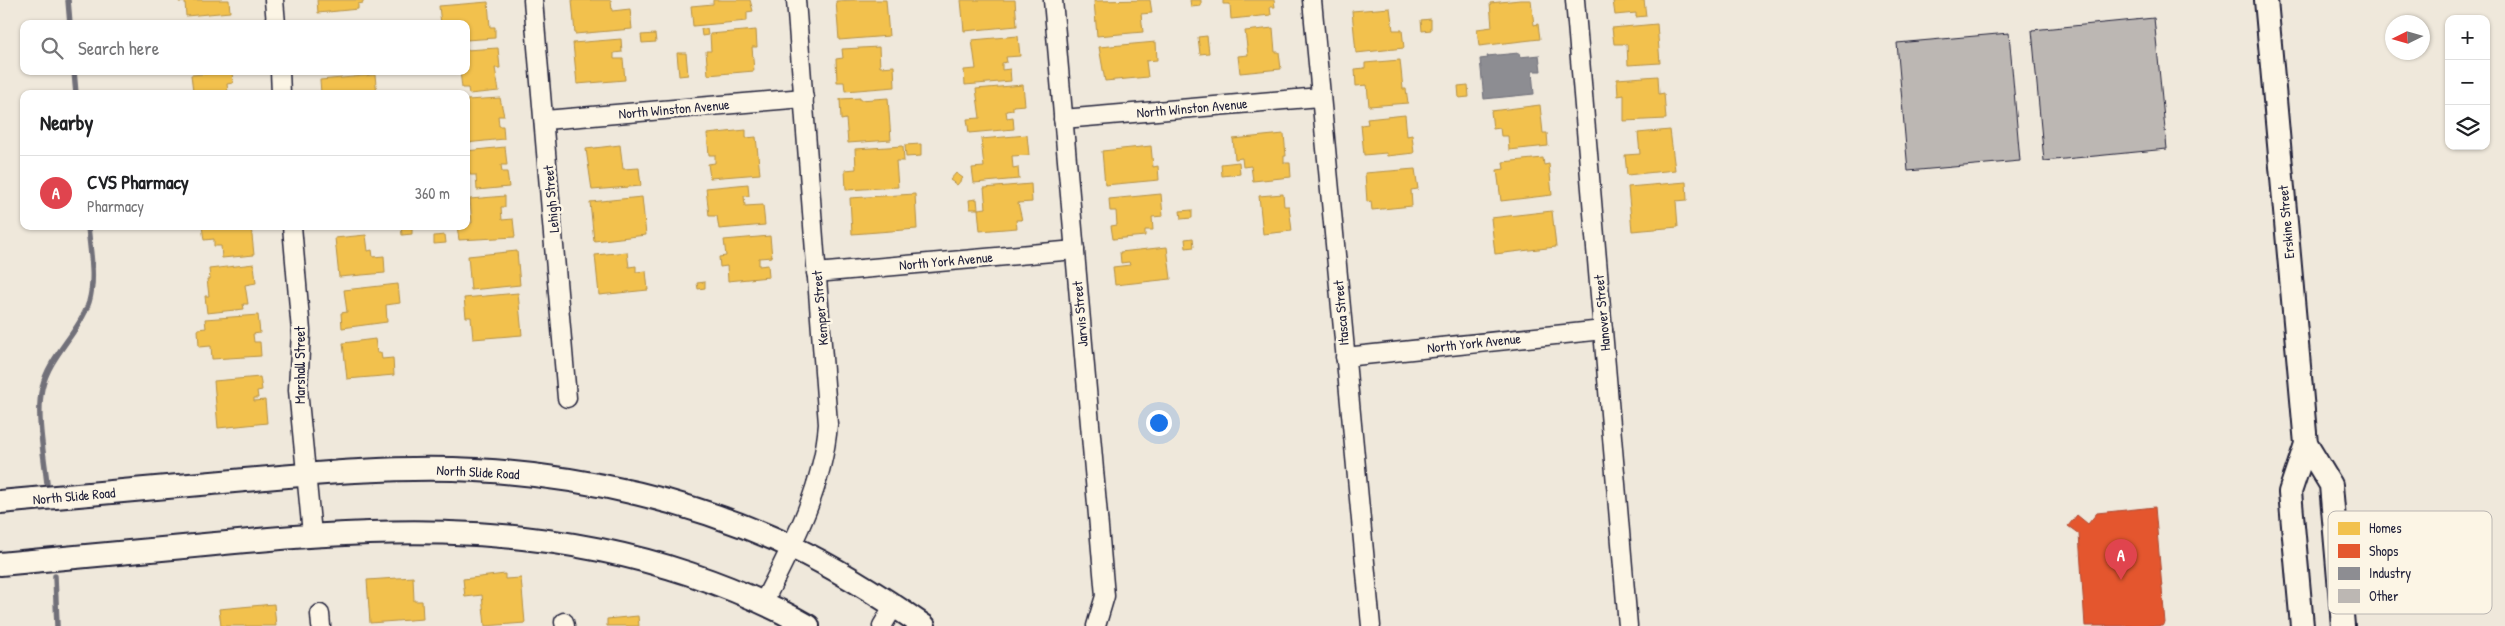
<!DOCTYPE html>
<meta charset="utf-8">
<style>
:root{--surface:#fff;--page:#f2f2f2;--text:#202124;--muted:#757577;--line:#e0e0e0;--accent:#db2777}
body{margin:0;font-family:"Patrick Hand",sans-serif;background:var(--page);color:var(--text)}
.controls{position:absolute;right:15px;top:15px;display:grid;overflow:hidden;border-radius:10px;box-shadow:0 1px 4px #0004}
.controls button{width:45px;height:45px;display:grid;place-items:center;padding:0;border:0;border-bottom:1px solid var(--line);background:var(--surface);color:var(--text);font:25px sans-serif}
.compass{position:absolute;left:2385px;top:15px;width:45px;height:45px;border-radius:50%;background:var(--surface);box-shadow:0 1px 4px #0004;rotate:265deg}
.you{position:absolute;left:1158px;top:422px;width:18px;height:18px;margin:-12px;border:4px solid #fff;border-radius:50%;background:#1a73e8;box-shadow:0 0 0 8px #1a73e833}
.badge{display:grid;place-items:center;width:32px;height:32px;border-radius:50%;background:var(--accent);color:#fff;font-size:16px;font-weight:700}
.pin{position:absolute;translate:-50% -41px;filter:drop-shadow(0 1px 2px #0008)}
.pin::after{content:'';position:absolute;top:26px;width:18px;height:15px;background:inherit;clip-path:polygon(0 0,100% 0,50% 100%)}
.list{margin:0;padding:0;list-style:none}
h2{display:flex;justify-content:space-between;align-items:center;height:65px;margin:0;padding:0 20px;font-size:21px}
h2 small{font-size:16px;font-weight:400;color:var(--muted)}
.list li{display:grid;grid-template-columns:32px 1fr auto;gap:15px;align-items:center;box-sizing:border-box;height:75px;padding:0 20px;border-top:1px solid var(--line)}
.list b{display:block;font-size:19px;white-space:nowrap}
.list p{margin:0;font-size:16px;white-space:nowrap;color:var(--muted)}
.list em{font-size:16px;font-style:normal;color:var(--muted)}
.icon{flex:none;width:28px;height:28px;fill:none;stroke:currentColor;stroke-width:2;stroke-linecap:round;stroke-linejoin:round}
.map{position:relative;flex:none;width:2505px;height:626px;overflow:hidden}
.search{position:absolute;background:var(--surface);box-shadow:0 1px 4px #0004;left:20px;top:20px;width:450px;height:55px;display:flex;align-items:center;gap:12px;box-sizing:border-box;padding:0 18px;border-radius:10px;color:var(--muted);font-size:19px}
.panel{position:absolute;background:var(--surface);box-shadow:0 1px 4px #0004;left:20px;top:90px;width:450px;height:140px;border-radius:10px}
.map>svg:first-child{display:block}
.homes{fill:#f2c14e;stroke:#b49148}
.shops{fill:#e4572e;stroke:#aa4732}
.industry{fill:#8d8d92;stroke:#6d6d78}
.lines{fill:none;stroke-linecap:round;stroke-linejoin:round}
.stream{stroke:#716f79;stroke-width:5.5}
.building{fill:#bcb7b3;stroke:#22223b}
.minor-casing{stroke:#22223b;stroke-width:21}
.major-casing{stroke:#22223b;stroke-width:26}
.minor{stroke:#fcf5e5;stroke-width:18}
.major{stroke:#fcf5e5;stroke-width:22}
.labels{text-anchor:middle;stroke-width:5;stroke-linejoin:round;paint-order:stroke}
.street-label{font-size:14px;fill:#22223b;stroke:#fcf5e5}
.key{fill:#fcf5e5;stroke:#bbb6b2;stroke-width:1}
.key-label{font-size:14px;fill:#22223b}
</style>
<div class="map">
<svg width="2505" height="626" viewBox="0 0 2505 626">
<rect width="100%" height="100%" fill="#efe8db"/>
<filter id="ink" filterUnits="userSpaceOnUse"><feTurbulence type="fractalNoise" baseFrequency=".02" numOctaves="2"/><feDisplacementMap in="SourceGraphic" scale="10" xChannelSelector="R" yChannelSelector="G"/><feConvolveMatrix kernelMatrix="1 2 1 2 8 2 1 2 1" color-interpolation-filters="sRGB"/></filter>
<g filter="url(#ink)">
<g class="homes">
<path d="M179 0H229L230 12 186 16 185 2H179Z"/>
<path d="M317 0H363V3L358 4V9L318 13Z"/>
<path d="M572 0H611L612 11 630 9 632 29 575 34Z"/>
<path d="M713 0H750L753 11 747 12V21L693 26 691 6 713 4Z"/>
<path d="M854 0H886L889 36 839 40 836 1Z"/>
<path d="M961 0H1015L1017 26 964 31Z"/>
<path d="M1150 0 1152 13 1141 14 1143 32 1097 36 1094 1Z"/>
<path d="M1190 0H1201V6L1191 7Z"/>
<path d="M1223 0H1274L1275 7H1270L1271 15 1231 19 1230 4H1223Z"/>
<path d="M1520 0H1531L1534 25 1538 24 1540 39 1479 46 1477 29 1492 27 1490 3Z"/>
<path d="M1644 0 1646 16 1636 17V13L1615 15 1613 1Z"/>
<path d="M488 2 490 27H495V38L466 40V24H441L439 6Z"/>
<path d="M1390 8 1393 30H1402L1404 48 1356 53 1352 11Z"/>
<path d="M1431 19V30L1422 31 1421 20Z"/>
<path d="M1657 24 1660 63 1628 65 1627 44H1614L1612 28Z"/>
<path d="M1273 28 1275 52H1279L1281 69 1240 73 1238 56 1248 55 1245 31Z"/>
<path d="M701 29H707L708 35 702 36Z"/>
<path d="M756 30 757 47H752L754 71 708 75 706 51H711L710 34Z"/>
<path d="M655 34 656 42 642 43 641 35Z"/>
<path d="M1018 36 1020 56 1006 57 1007 62 1002 63V70L1010 69 1011 81 965 85 964 70 976 69 972 40Z"/>
<path d="M1207 36 1209 53 1200 54 1198 37Z"/>
<path d="M621 39 622 52 614 53V59H623L625 80 577 84 573 43Z"/>
<path d="M1156 42 1157 60 1146 61 1148 77 1105 81 1099 47Z"/>
<path d="M879 47 880 67 894 66 895 87 845 91 844 82H837L836 59 843 58 842 49Z"/>
<path d="M498 48 500 68H495L499 91 469 94 468 88H462L460 71H466V50Z"/>
<path d="M677 53H686L688 75 679 76Z"/>
<path d="M1400 60 1403 89H1406L1408 103 1369 106 1367 85 1356 86 1355 69 1365 68V63Z"/>
<path d="M232 72 233 83 227 84 228 93 237 92V94H188V92L193 91 191 75Z"/>
<path d="M375 75 377 94 321 93 320 80Z"/>
<path d="M1658 76 1659 94 1664 93 1666 119 1624 121V95L1618 96 1617 79Z"/>
<path d="M1023 85 1025 105 1013 106V110L1006 111 1007 118 1013 117 1014 129 969 133 967 119 980 118 976 89Z"/>
<path d="M1468 85 1469 97 1459 98 1458 86Z"/>
<path d="M500 98 504 116H498L499 126H503L504 139 466 143 467 100Z"/>
<path d="M860 98V100L888 98 891 140 848 143 846 119 841 120 840 99Z"/>
<path d="M1540 105 1543 133H1547L1548 146 1509 150 1508 136H1501L1500 128 1493 129 1491 111Z"/>
<path d="M1405 115 1407 136 1412 135 1414 153 1387 156 1386 153 1364 155 1361 125 1368 124 1367 119Z"/>
<path d="M746 130V138L756 137 760 174 710 178 708 164 715 163V155H709L707 134Z"/>
<path d="M1670 130 1675 170 1627 175 1625 155 1640 154 1638 133Z"/>
<path d="M1284 134 1286 156H1284V163H1290L1291 177 1253 181 1251 166 1243 167 1242 158 1235 159 1233 139Z"/>
<path d="M1027 135 1029 155 1012 156 1013 168 1018 167 1019 179 974 183 972 168 984 167 981 139Z"/>
<path d="M921 144V156L906 157 905 145Z"/>
<path d="M620 145 623 169 639 168 641 186 592 190 586 149Z"/>
<path d="M903 146 904 161H896L898 187 846 190 845 170 856 169 855 149Z"/>
<path d="M1151 146 1153 167 1158 166 1159 180 1105 185 1102 151Z"/>
<path d="M505 147 507 165H501L502 172H507L509 187 477 190 476 175H470L469 170H466V151Z"/>
<path d="M1543 158 1544 165 1549 164 1552 195 1501 201 1497 170 1504 169 1503 162Z"/>
<path d="M1239 162 1240 174 1222 176 1221 164Z"/>
<path d="M1415 169 1418 189 1411 190 1412 206 1372 210 1371 201 1367 202 1365 173Z"/>
<path d="M956 173 963 178 957 185 950 180Z"/>
<path d="M1686 182 1687 200 1676 201 1678 227 1632 231 1628 187Z"/>
<path d="M748 184 749 196H744L745 206 763 205 765 225 719 229 717 216H709L706 188Z"/>
<path d="M1031 184 1032 202 1018 203 1022 220H1016L1017 228 980 231 978 209 986 208 984 188Z"/>
<path d="M915 194 917 229 852 234 850 198Z"/>
<path d="M1161 194 1163 216 1152 217 1153 230H1145V236L1113 239 1111 226 1117 225 1116 211H1110L1109 199Z"/>
<path d="M1283 194 1284 206H1289L1292 231 1263 234 1259 196Z"/>
<path d="M505 196V207H501L502 220 513 219 515 237 459 240 457 226H466V223H472L470 199Z"/>
<path d="M642 197 646 235 594 241 590 202Z"/>
<path d="M977 199 978 209H970L969 200Z"/>
<path d="M1192 210V218L1181 219 1180 211Z"/>
<path d="M1552 211 1556 247 1495 254 1491 218Z"/>
<path d="M202 226H251L254 255 222 258 221 246H214V239L204 240Z"/>
<path d="M401 226H412V234L402 235Z"/>
<path d="M366 235 368 251 372 250 373 257 384 256 385 273 339 277 335 238Z"/>
<path d="M445 235 446 243 434 244V236Z"/>
<path d="M770 236 772 257 759 258V266L768 265 769 277 728 281 727 266 720 267 719 257 726 256 724 240Z"/>
<path d="M1193 238 1194 247 1186 248 1185 239Z"/>
<path d="M1167 247 1171 279 1115 285 1113 267 1130 265 1129 262 1121 263 1120 252Z"/>
<path d="M517 251 520 285 471 290 468 256Z"/>
<path d="M627 252 629 267 636 266V272L646 271 648 290 599 295 595 255Z"/>
<path d="M254 264 256 283 245 285 248 304H243L244 309 207 313 205 296H209L207 279H210L209 269Z"/>
<path d="M705 282V288L698 289 697 283Z"/>
<path d="M398 284 400 303 386 305 387 322 342 328 341 313 347 312 344 290Z"/>
<path d="M518 293 522 335 473 339 471 317H466L464 298Z"/>
<path d="M258 315 260 333 253 334 254 342H260L261 356 212 359 211 346 199 347 198 329 206 328 205 319Z"/>
<path d="M375 339 377 353H381L382 359 393 358 394 375 347 379 343 343Z"/>
<path d="M260 377 262 390 257 391 258 398H254V401L265 400 267 423 218 428 214 381Z"/>
<path d="M505 574V579L521 578 525 623 485 626 482 595 465 597 463 579Z"/>
<path d="M413 577 414 601H422L423 619 370 623 367 580Z"/>
<path d="M274 604 276 626H221L219 609Z"/>
<path d="M638 616 639 626H607V619Z"/>
</g>
<path class="shops" d="M2155 507 2165 623 2163 626H2085L2079 534 2068 526 2077 515 2088 524 2097 513Z"/>
<path class="industry" d="M1519 53 1520 57 1539 55 1541 71H1532L1534 94 1484 99 1480 59 1488 58 1487 56Z"/>
<g class="lines">
<g class="stream">
<path d="M68 0 70 24"/>
<path d="M74 71 76 94"/>
<path d="M47 483C44 455 36 415 42 388 49 356 79 333 89 302 96 278 90 251 88 226"/>
<path d="M55 576 57 626"/>
</g>
</g>
<g class="building">
<path d="M2154 18 2167 149 2044 161 2032 30Z"/>
<path d="M2009 33 2020 161 1908 171 1897 43Z"/>
</g>
<g class="lines">
<g class="minor-casing">
<g id="minor">
<path d="M274 0 276 24"/>
<path d="M533 0 567 398"/>
<path d="M1053 0 1105 596 1096 626"/>
<path d="M1312 0 1371 626"/>
<path d="M1575 0 1628 626"/>
<path d="M280 71 281 94"/>
<path d="M1063 119 1320 97"/>
<path d="M545 120 804 98"/>
<path d="M292 226 301 331 298 390 312 534"/>
<path d="M816 273 1075 250"/>
<path d="M1345 357 1603 330"/>
<path d="M763 603C792 546 823 489 828 424L796 0"/>
<path d="M320 614 321 626"/>
<path d="M564 622 565 626"/>
<path d="M882 626 894 606"/>
</g>
</g>
<g class="major-casing">
<g id="major">
<path d="M2266 0 2306 444 2290 492 2302 626"/>
<path d="M2306 444 2331 485 2343 626"/>
<path d="M0 502C82 495 163 487 245 480 321 473 399 466 476 470 583 476 695 501 792 547 838 569 882 597 924 626"/>
<path d="M0 564C65 558 129 552 194 546 366 529 523 518 690 574 731 588 770 604 808 626"/>
</g>
</g>
<use href="#minor" class="minor"/>
<use href="#major" class="major"/>
</g>
</g>
<g class="labels">
<g class="street-label">
<text transform="translate(1192 108) rotate(-5)" y="5">North Winston Avenue</text>
<text transform="translate(674 109) rotate(-5)" y="5">North Winston Avenue</text>
<text transform="translate(551 199) rotate(-95)" y="5">Lehigh Street</text>
<text transform="translate(2286 222) rotate(-95)" y="5">Erskine Street</text>
<text transform="translate(946 261) rotate(-5)" y="5">North York Avenue</text>
<text transform="translate(820 308) rotate(-95)" y="5">Kemper Street</text>
<text transform="translate(1341 313) rotate(-95)" y="5">Itasca Street</text>
<text transform="translate(1602 313) rotate(-95)" y="5">Hanover Street</text>
<text transform="translate(1080 314) rotate(-95)" y="5">Jarvis Street</text>
<text transform="translate(1474 343) rotate(-6)" y="5">North York Avenue</text>
<text transform="translate(300 365) rotate(-90)" y="5">Marshall Street</text>
<text transform="translate(478 472) rotate(3)" y="5">North Slide Road</text>
<text transform="translate(74 496) rotate(-5)" y="5">North Slide Road</text>
</g>
</g>
<rect x="2328" y="511" width="164" height="103" rx="8" class="key"/>
<rect x="2338" y="522" width="22" height="13" fill="#f2c14e"/>
<rect x="2338" y="544" width="22" height="14" fill="#e4572e"/>
<rect x="2338" y="567" width="22" height="13" fill="#8d8d92"/>
<rect x="2338" y="589" width="22" height="14" fill="#bcb7b3"/>
<g class="key-label">
<text x="2369" y="533">Homes</text>
<text x="2369" y="556">Shops</text>
<text x="2369" y="578">Industry</text>
<text x="2369" y="601">Other</text>
</g>
</svg>
<div class="controls">
<button>+</button>
<button>−</button>
<button><svg class="icon" aria-label="layers" viewBox="0 0 24 24"><path d="M12 4l9 5-9 5-9-5zM3 14l9 5 9-5"/></svg></button>
</div>
<svg class="compass" viewBox="-18 -18 36 36"><path d="M0-13l5 13h-10z" fill="#e53935"/><path d="M0 13l5-13h-10z" fill="#757577"/></svg>
<div class="you"></div>
<div class="pin badge" style="left:2121px;top:580px;background:#e0444e">A</div>
<div class="search"><svg class="icon" aria-label="search" viewBox="0 0 24 24"><circle cx="10" cy="10" r="6"/><path d="M15 15l6 6"/></svg>Search here</div>
<section class="panel">
<h2>Nearby<small></small></h2>
<ul class="list">
<li><span class="badge" style="background:#e0444e">A</span><div><b>CVS Pharmacy</b><p>Pharmacy</p></div><em>360 m</em></li>
</ul>
</section>
</div>
